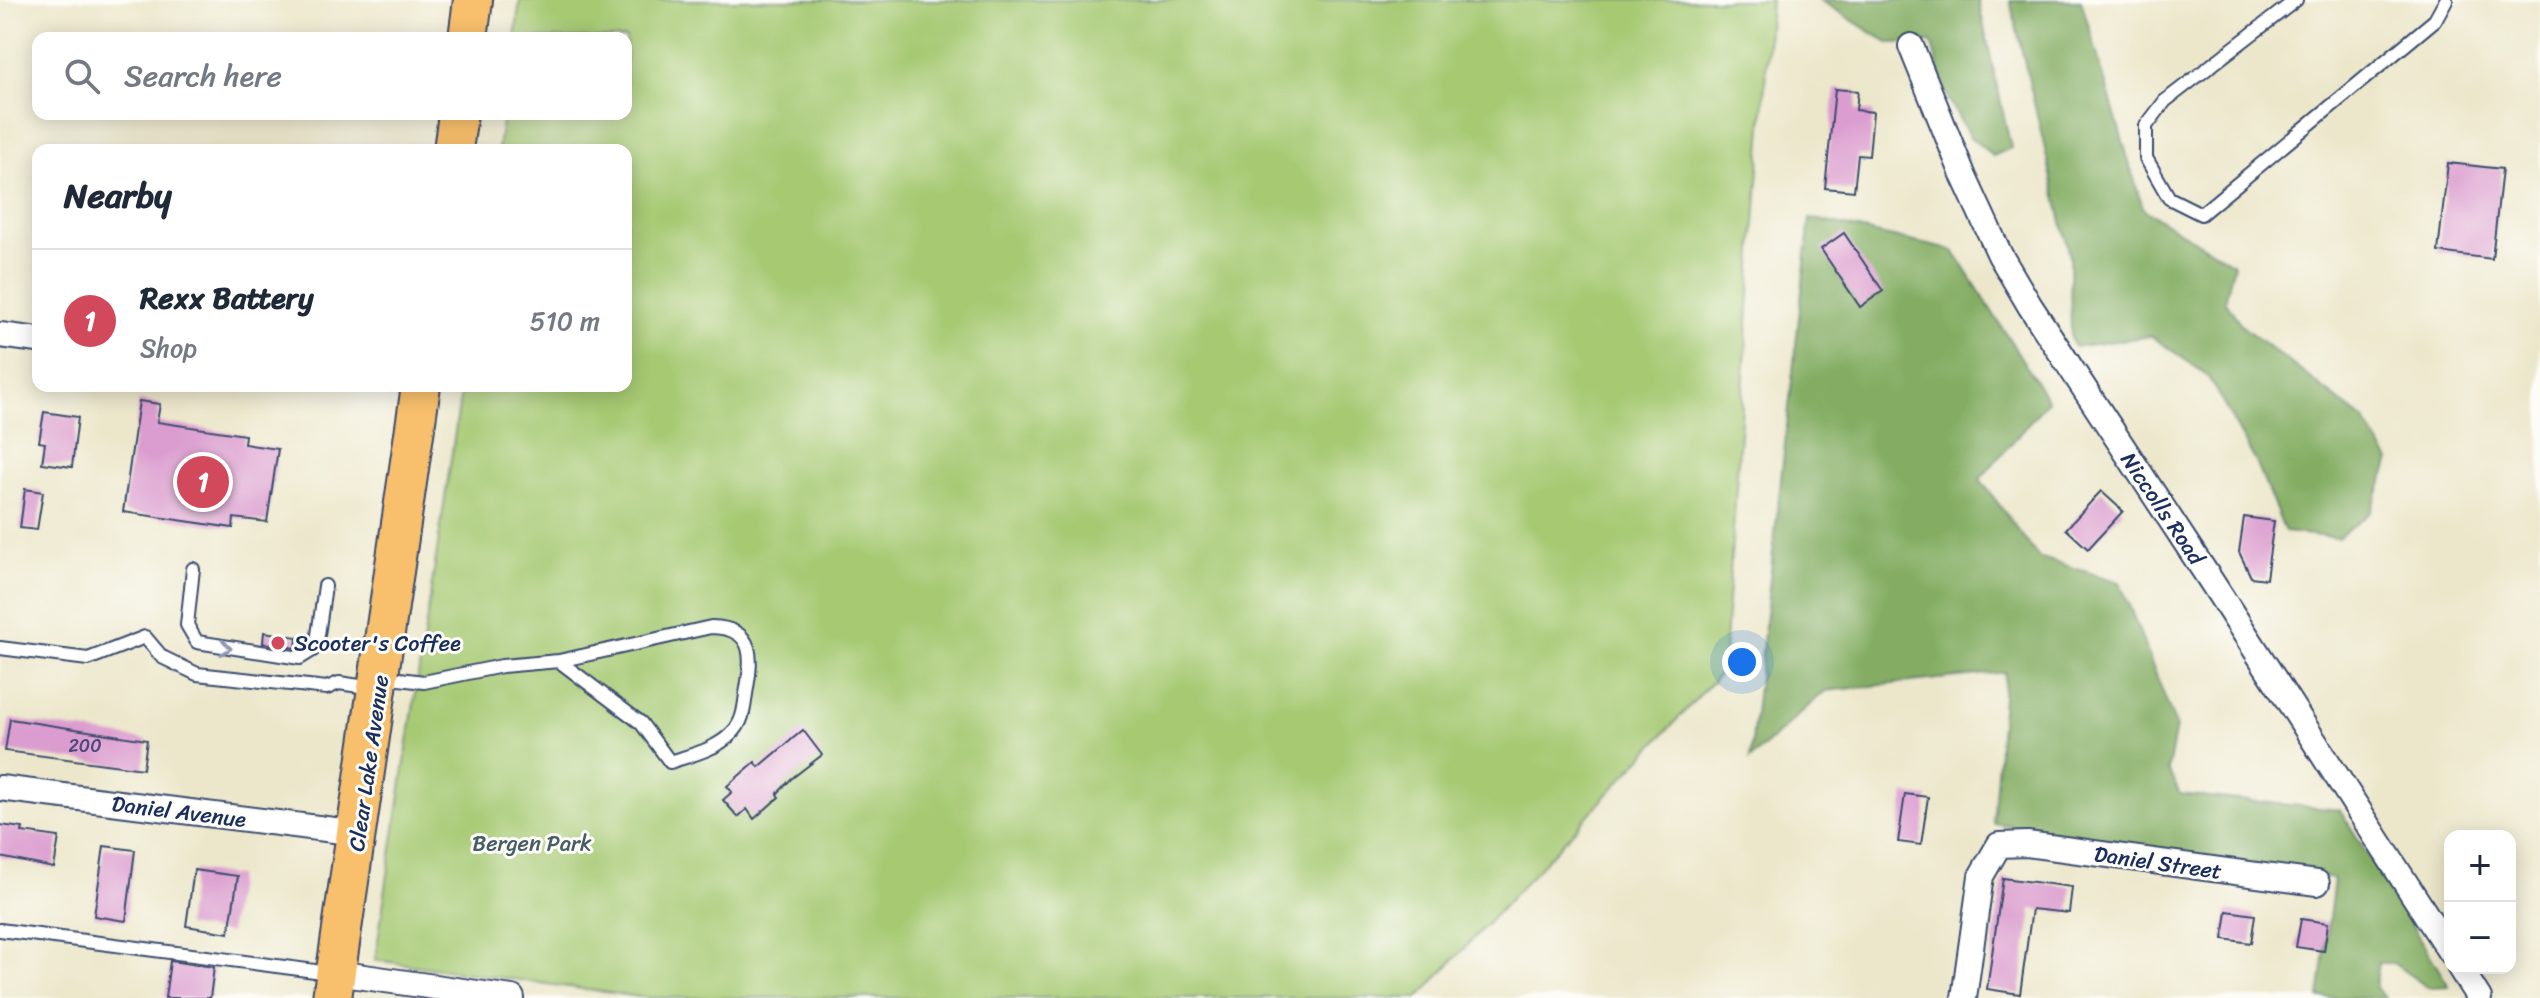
<!DOCTYPE html>
<meta charset="utf-8">
<style>
:root{--surface:#fff;--page:#f2f2f3;--text:#1f2937;--muted:#747a83;--line:#e0e1e3;--accent:#d1495b}
body{margin:0;font-family:Sriracha,sans-serif;background:var(--page);color:var(--text)}
.controls{position:absolute;right:24px;bottom:24px;display:grid;overflow:hidden;border-radius:16px;box-shadow:0 4px 20px #0003}
.controls button{width:72px;height:72px;display:grid;place-items:center;padding:0;border:0;border-bottom:2px solid var(--line);background:var(--surface);color:var(--text);font:40px sans-serif}
.you{position:absolute;left:1742px;top:662px;width:28px;height:28px;margin:-20px;border:6px solid #fff;border-radius:50%;background:#1a73e8;box-shadow:0 0 0 12px #1a73e833}
.badge{display:grid;place-items:center;width:52px;height:52px;border-radius:50%;background:var(--accent);color:#fff;font-size:26px;font-weight:700}
.pin{position:absolute;translate:-50% -50%;border:4px solid #fff;box-shadow:0 2px 8px #0006}
.list{margin:0;padding:0;list-style:none}
h2{display:flex;justify-content:space-between;align-items:center;height:104px;margin:0;padding:0 32px;font-size:34px}
h2 small{font-size:26px;font-weight:400;color:var(--muted)}
.list li{display:grid;grid-template-columns:52px 1fr auto;gap:24px;align-items:center;box-sizing:border-box;height:144px;padding:0 32px;border-top:2px solid var(--line)}
.list b{display:block;font-size:30px;white-space:nowrap}
.list p{margin:0;font-size:26px;white-space:nowrap;color:var(--muted)}
.list em{font-size:26px;font-style:normal;color:var(--muted)}
.icon{flex:none;width:44px;height:44px;fill:none;stroke:currentColor;stroke-width:2;stroke-linecap:round;stroke-linejoin:round}
.map{position:relative;flex:none;width:2540px;height:998px;overflow:hidden}
.search{position:absolute;background:var(--surface);box-shadow:0 4px 20px #0003;left:32px;top:32px;width:600px;height:88px;display:flex;align-items:center;gap:20px;box-sizing:border-box;padding:0 28px;border-radius:16px;color:var(--muted);font-size:30px}
.panel{position:absolute;background:var(--surface);box-shadow:0 4px 20px #0003;left:32px;top:144px;width:600px;height:248px;border-radius:16px}
.map>svg:first-child{display:block}
.green{fill:#a6c972;stroke:#607c68;stroke-width:2}
.forest{fill:#84ad64;stroke:#506e61;stroke-width:2}
.building{fill:#db9dcf}
.lines{fill:none;stroke-linecap:round;stroke-linejoin:round}
.lane-casing{stroke:#3a4b6e;stroke-width:16}
.street-casing{stroke:#3a4b6e;stroke-width:28}
.primary-casing{stroke:#3a4b6e;stroke-width:42}
.lane{stroke:#fff;stroke-width:12}
.street{stroke:#fff;stroke-width:24}
.primary{stroke:#f8bf6c;stroke-width:38}
.oneway{stroke:#8d97ae}
.poi-dot{fill:#d1495b;stroke:#fdfcf7;stroke-width:3}
.labels{text-anchor:middle;stroke-width:6;stroke-linejoin:round;paint-order:stroke}
.number-label{font-size:18px;fill:#4b4a7a}
.street-label{font-size:22px;fill:#1b2f5e;stroke:#fdfcf7}
.poi-label{font-size:22px;fill:#1b2f5e;stroke:#fdfcf7;text-anchor:start}
.park-label{font-size:22px;fill:#455d64;stroke:#fdfcf7}
</style>
<div class="map">
<svg width="2540" height="998" viewBox="0 0 2540 998">
<rect width="100%" height="100%" fill="#fdfcf7"/>
<filter id="ink" filterUnits="userSpaceOnUse"><feTurbulence type="fractalNoise" baseFrequency=".0125" numOctaves="2"/><feDisplacementMap in="SourceGraphic" scale="16" xChannelSelector="R" yChannelSelector="G"/><feConvolveMatrix kernelMatrix="1 2 1 2 8 2 1 2 1" color-interpolation-filters="sRGB"/></filter>
<filter id="wash" filterUnits="userSpaceOnUse"><feTurbulence type="fractalNoise" baseFrequency=".006" numOctaves="4" result="noise"/><feDisplacementMap in="SourceGraphic" scale="32" xChannelSelector="R" yChannelSelector="G"/><feGaussianBlur stdDeviation="1.8" result="paint"/><feColorMatrix in="noise" values="0 0 0 0 0 0 0 0 0 0 0 0 0 0 0 0 0 1.4 0 .05"/><feComposite in="paint" operator="in"/></filter>
<g filter="url(#wash)">
<rect width="100%" height="100%" fill="#ece7cb"/>
<path class="green" d="M520 0H1771L1723 670 1418 998H647L375 960 462 386H626V150H498L503 114H626V38H515Z"/>
<g class="forest">
<path d="M1820 0H1978L2011 148 1993 156 1969 136 1947 96 1931 42 1888 43Z"/>
<path d="M2010 0H2081L2143 209 2234 264 2225 301 2243 327 2363 419 2390 461 2371 512 2338 538 2285 532 2256 462 2207 375 2151 336 2075 347 2071 339 2070 256Z"/>
<path d="M1810 218 1954 251 2048 401 1980 479 2038 557 2120 582 2176 726 2168 770 2180 794 2340 810 2449 986 2427 987 2393 963H2379L2375 988 2385 998H2319L2334 879 1993 823 2005 672 1825 691 1750 759Z"/>
</g>
<g id="blocks">
<g class="building">
<path d="M1835 89 1858 91 1856 110 1873 112 1869 156 1858 155 1854 191 1825 188Z"/>
<path d="M2448 163 2502 169 2492 259 2438 252Z"/>
<path d="M1844 233 1883 291 1860 307 1821 249Z"/>
<path d="M139 401 160 404 157 422 245 435 244 444 278 449 267 522 234 518 233 528 123 512Z"/>
<path d="M44 412 78 417 72 467 42 463 45 443 39 442Z"/>
<path d="M25 489 43 492 37 530 20 528Z"/>
<path d="M2101 491 2123 511 2088 549 2066 529Z"/>
<path d="M2244 517 2274 521 2266 579 2251 577 2239 552Z"/>
<path d="M264 632 297 637 296 648 263 643Z"/>
<path d="M10 719 147 740 143 769 5 751Z"/>
<path d="M803 730 822 755 791 779 777 794 779 797 754 819 747 809 738 817 723 800 732 792 727 786 755 762 759 767Z"/>
<path d="M1905 794 1928 797 1921 845 1898 842Z"/>
<path d="M0 825 23 828 22 832 59 837 54 868 0 857Z"/>
<path d="M104 846 135 850 126 921 94 916Z"/>
<path d="M194 870 238 876 229 933 186 926Z"/>
<path d="M2003 878 2072 887 2069 913 2032 909 2020 994 1987 989Z"/>
<path d="M2227 911 2255 915 2251 943 2223 939Z"/>
<path d="M2301 919 2328 923 2324 951 2296 947Z"/>
<path d="M170 961 214 967 210 998H165Z"/>
</g>
</g>
</g>
<g filter="url(#ink)">
<use href="#blocks" fill-opacity="0" stroke="#3a4b6e" stroke-width="2"/>
<g class="lines">
<g class="lane-casing">
<g id="lane">
<path d="M2296 0 2165 101 2146 126V158L2169 198 2201 214 2435 20 2446 0"/>
<path d="M193 569 187 625 197 642 300 658 313 650 317 642 325 586"/>
<path d="M0 648 88 659 145 637 162 657 197 674 327 688 339 683 373 688"/>
<path d="M383 677 424 682 502 666 559 661 711 627C757 628 752 659 746 694 744 709 743 723 731 734 715 750 691 755 670 762L641 723 559 661"/>
<path d="M0 930 330 973"/>
</g>
</g>
<g class="street-casing">
<g id="street">
<path d="M1911 46 1964 177 2000 255 2030 306 2213 584 2450 952"/>
<path d="M0 335 38 340"/>
<path d="M0 788 358 833"/>
<path d="M2460 968 2479 998"/>
<path d="M336 973 512 998"/>
<path d="M1964 998 1981 876 1999 845 2027 844 2317 883"/>
</g>
</g>
<g class="primary-casing">
<g id="primary">
<path d="M468 38 473 0"/>
<path d="M453 150 458 114"/>
<path d="M332 998 421 386"/>
</g>
</g>
<use href="#lane" class="lane"/>
<use href="#street" class="street"/>
<use href="#primary" class="primary"/>
</g>
<defs><path id="oneway-chevron" d="M-2-3.5L2.5 0L-2 3.5" fill="none" stroke-width="1.6" stroke-linecap="round" stroke-linejoin="round" transform="scale(2)"/></defs>
<use class="oneway" href="#oneway-chevron" transform="translate(226 648) rotate(8)"/>
</g>
<circle class="poi-dot" cx="278" cy="643" r="8"/>
<g class="labels">
<g class="number-label">
<text x="85" y="752">200</text>
</g>
<g class="street-label">
<text transform="translate(2163 508) rotate(56)" y="8">Niccolls Road</text>
<text transform="translate(368 763) rotate(-82)" y="8">Clear Lake Avenue</text>
<text transform="translate(179 811) rotate(7)" y="8">Daniel Avenue</text>
<text transform="translate(2158 862) rotate(8)" y="8">Daniel Street</text>
</g>
<g class="poi-label">
<text x="294" y="651">Scooter's Coffee</text>
</g>
<g class="park-label">
<text x="532" y="851">Bergen Park</text>
</g>
</g>
</svg>
<div class="controls">
<button>+</button>
<button>−</button>
</div>
<div class="you"></div>
<div class="pin badge" style="left:203px;top:482px">1</div>
<div class="search"><svg class="icon" aria-label="search" viewBox="0 0 24 24"><circle cx="10" cy="10" r="6"/><path d="M15 15l6 6"/></svg>Search here</div>
<section class="panel">
<h2>Nearby<small></small></h2>
<ul class="list">
<li><span class="badge">1</span><div><b>Rexx Battery</b><p>Shop</p></div><em>510 m</em></li>
</ul>
</section>
</div>
